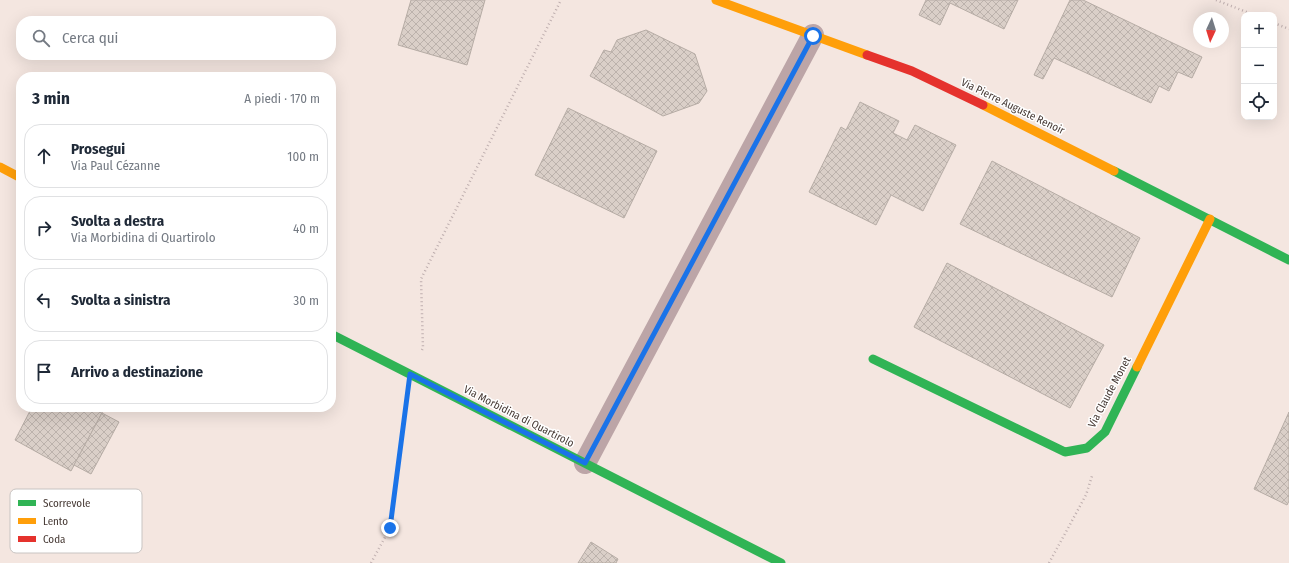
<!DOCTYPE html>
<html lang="it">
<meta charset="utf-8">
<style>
:root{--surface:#fff;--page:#f6f6f7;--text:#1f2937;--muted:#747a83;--line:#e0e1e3}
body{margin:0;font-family:"Fira Sans Condensed",sans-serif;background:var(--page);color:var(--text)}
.controls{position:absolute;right:12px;top:12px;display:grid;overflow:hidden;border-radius:8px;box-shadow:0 4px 16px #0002}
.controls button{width:36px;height:36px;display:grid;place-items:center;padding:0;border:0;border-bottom:1px solid var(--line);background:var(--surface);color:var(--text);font:20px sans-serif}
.compass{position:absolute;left:1193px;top:12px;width:36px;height:36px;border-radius:50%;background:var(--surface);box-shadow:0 4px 16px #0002;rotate:184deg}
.stop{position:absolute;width:12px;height:12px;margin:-9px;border:3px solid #1a73e8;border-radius:50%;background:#fff}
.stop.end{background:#1a73e8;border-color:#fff;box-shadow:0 1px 4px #0008}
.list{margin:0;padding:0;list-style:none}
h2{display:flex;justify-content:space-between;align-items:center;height:52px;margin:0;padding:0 16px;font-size:17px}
h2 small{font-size:13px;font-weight:400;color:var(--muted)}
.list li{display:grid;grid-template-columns:26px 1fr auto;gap:12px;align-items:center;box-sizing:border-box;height:64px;margin:0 8px 8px;padding:0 8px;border:1px solid var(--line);border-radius:16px}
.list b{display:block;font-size:15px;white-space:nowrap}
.list p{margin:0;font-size:13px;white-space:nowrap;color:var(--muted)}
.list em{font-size:13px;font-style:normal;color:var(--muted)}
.icon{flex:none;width:22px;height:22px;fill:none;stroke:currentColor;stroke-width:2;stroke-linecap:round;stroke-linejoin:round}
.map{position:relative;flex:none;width:1289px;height:563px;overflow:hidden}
.search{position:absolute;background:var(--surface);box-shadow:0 4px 16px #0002;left:16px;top:16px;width:320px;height:44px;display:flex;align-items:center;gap:10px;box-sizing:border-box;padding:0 14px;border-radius:16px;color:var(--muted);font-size:15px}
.panel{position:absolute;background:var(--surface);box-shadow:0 4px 16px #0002;left:16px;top:72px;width:320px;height:340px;border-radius:16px}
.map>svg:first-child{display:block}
.building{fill:url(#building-cross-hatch);stroke:#b6aca5}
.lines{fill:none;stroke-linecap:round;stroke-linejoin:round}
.path{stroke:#beaeae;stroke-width:2.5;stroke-dasharray:1 3;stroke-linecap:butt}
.street{stroke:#bca5a7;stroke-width:22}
.fast{stroke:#30b455;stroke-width:9}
.slow{stroke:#ff9f0a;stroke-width:9}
.jam{stroke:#e5322d;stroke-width:9}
.route{stroke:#1a73e8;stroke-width:5}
.labels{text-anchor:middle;stroke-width:3;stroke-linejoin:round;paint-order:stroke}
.street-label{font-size:11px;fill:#463934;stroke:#fff}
.key{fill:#fff;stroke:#c8c4c2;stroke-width:1}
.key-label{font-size:11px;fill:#463934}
</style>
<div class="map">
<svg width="1289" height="563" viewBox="0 0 1289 563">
<defs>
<pattern id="building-cross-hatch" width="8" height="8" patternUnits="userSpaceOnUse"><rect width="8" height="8" fill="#dacfc8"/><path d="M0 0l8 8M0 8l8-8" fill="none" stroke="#bcb2ac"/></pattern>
</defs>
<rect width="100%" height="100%" fill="#f4e6e0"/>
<g class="building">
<path d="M411 0H485L467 65 398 45Z"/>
<path d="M926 0H1018L1004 29 950 3 940 25 919 15Z"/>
<path d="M1070 0H1083L1202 57 1192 78 1178 72 1169 91 1159 86 1151 103 1054 58 1043 79 1034 75Z"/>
<path d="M646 30 695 54 707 91 699 103 663 116 590 76 604 50 611 52 617 40Z"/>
<path d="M860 102 899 121 893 133 907 140 915 125 956 145 923 211 891 195 876 225 809 192 841 127 846 130Z"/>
<path d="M568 108 657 151 624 218 535 175Z"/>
<path d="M992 161 1140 238 1112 297 960 224Z"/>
<path d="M947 263 1104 345 1070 408 914 327Z"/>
<path d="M32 407H105L71 471 15 440Z"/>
<path d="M1289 412V501L1287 505 1254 489Z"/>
<path d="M102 413 119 422 91 474 74 465Z"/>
<path d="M591 542 618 559 616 563H578Z"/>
</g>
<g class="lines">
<g class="path">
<path d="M1216 0 1254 15"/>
<path d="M1274 23 1289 29"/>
<path d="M422 350 423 348 421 279 561 0"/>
<path d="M371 563 390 528 406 404"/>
<path d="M1049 563 1086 495 1092 476"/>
</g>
<path class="street" d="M585 463 813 35"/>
<g class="fast">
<path d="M1114 171 1289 260"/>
<path d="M331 334 781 563"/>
<path d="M873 359 1065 452 1087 448 1105 432 1137 367"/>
</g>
<g class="slow">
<path d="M716 0 867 55"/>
<path d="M983 105 1114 171"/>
<path d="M0 167 21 178"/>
<path d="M1137 367 1210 219"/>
</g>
<path class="jam" d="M867 55 912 71 983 105"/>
</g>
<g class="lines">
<path class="route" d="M390 528 410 374 585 463 813 36"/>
</g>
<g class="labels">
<g class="street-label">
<text transform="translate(1013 106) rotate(26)" y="4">Via Pierre Auguste Renoir</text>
<text transform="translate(1109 392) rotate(-62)" y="4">Via Claude Monet</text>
<text transform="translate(519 416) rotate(27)" y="4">Via Morbidina di Quartirolo</text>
</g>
</g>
<rect x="10" y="489" width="132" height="64" rx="6" class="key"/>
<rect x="18" y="500" width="18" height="6" fill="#30b455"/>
<rect x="18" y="518" width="18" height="6" fill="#ff9f0a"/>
<rect x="18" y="536" width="18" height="6" fill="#e5322d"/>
<g class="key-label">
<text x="43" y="507">Scorrevole</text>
<text x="43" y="525">Lento</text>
<text x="43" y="543">Coda</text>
</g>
</svg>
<div class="controls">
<button>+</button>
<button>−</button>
<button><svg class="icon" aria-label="locate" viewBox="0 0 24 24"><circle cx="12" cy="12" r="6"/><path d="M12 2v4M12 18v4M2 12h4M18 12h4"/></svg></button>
</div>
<svg class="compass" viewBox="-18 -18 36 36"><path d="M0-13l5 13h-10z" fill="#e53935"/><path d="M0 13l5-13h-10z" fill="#747a83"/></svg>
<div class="stop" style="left:813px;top:36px"></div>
<div class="stop end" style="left:390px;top:528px"></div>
<div class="search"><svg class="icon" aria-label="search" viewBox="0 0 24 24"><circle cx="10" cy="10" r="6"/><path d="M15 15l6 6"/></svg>Cerca qui</div>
<section class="panel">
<h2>3 min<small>A piedi · 170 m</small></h2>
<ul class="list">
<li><svg class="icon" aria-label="ahead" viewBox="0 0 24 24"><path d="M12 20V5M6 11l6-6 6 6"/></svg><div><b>Prosegui</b><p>Via Paul Cézanne</p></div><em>100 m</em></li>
<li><svg class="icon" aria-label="right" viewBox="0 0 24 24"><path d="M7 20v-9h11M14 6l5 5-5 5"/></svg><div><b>Svolta a destra</b><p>Via Morbidina di Quartirolo</p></div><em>40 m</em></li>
<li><svg class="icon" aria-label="left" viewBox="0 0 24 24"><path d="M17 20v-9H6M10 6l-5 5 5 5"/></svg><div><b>Svolta a sinistra</b></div><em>30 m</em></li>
<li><svg class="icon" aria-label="arrive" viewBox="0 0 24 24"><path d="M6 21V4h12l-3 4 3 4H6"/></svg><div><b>Arrivo a destinazione</b></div></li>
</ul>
</section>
</div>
